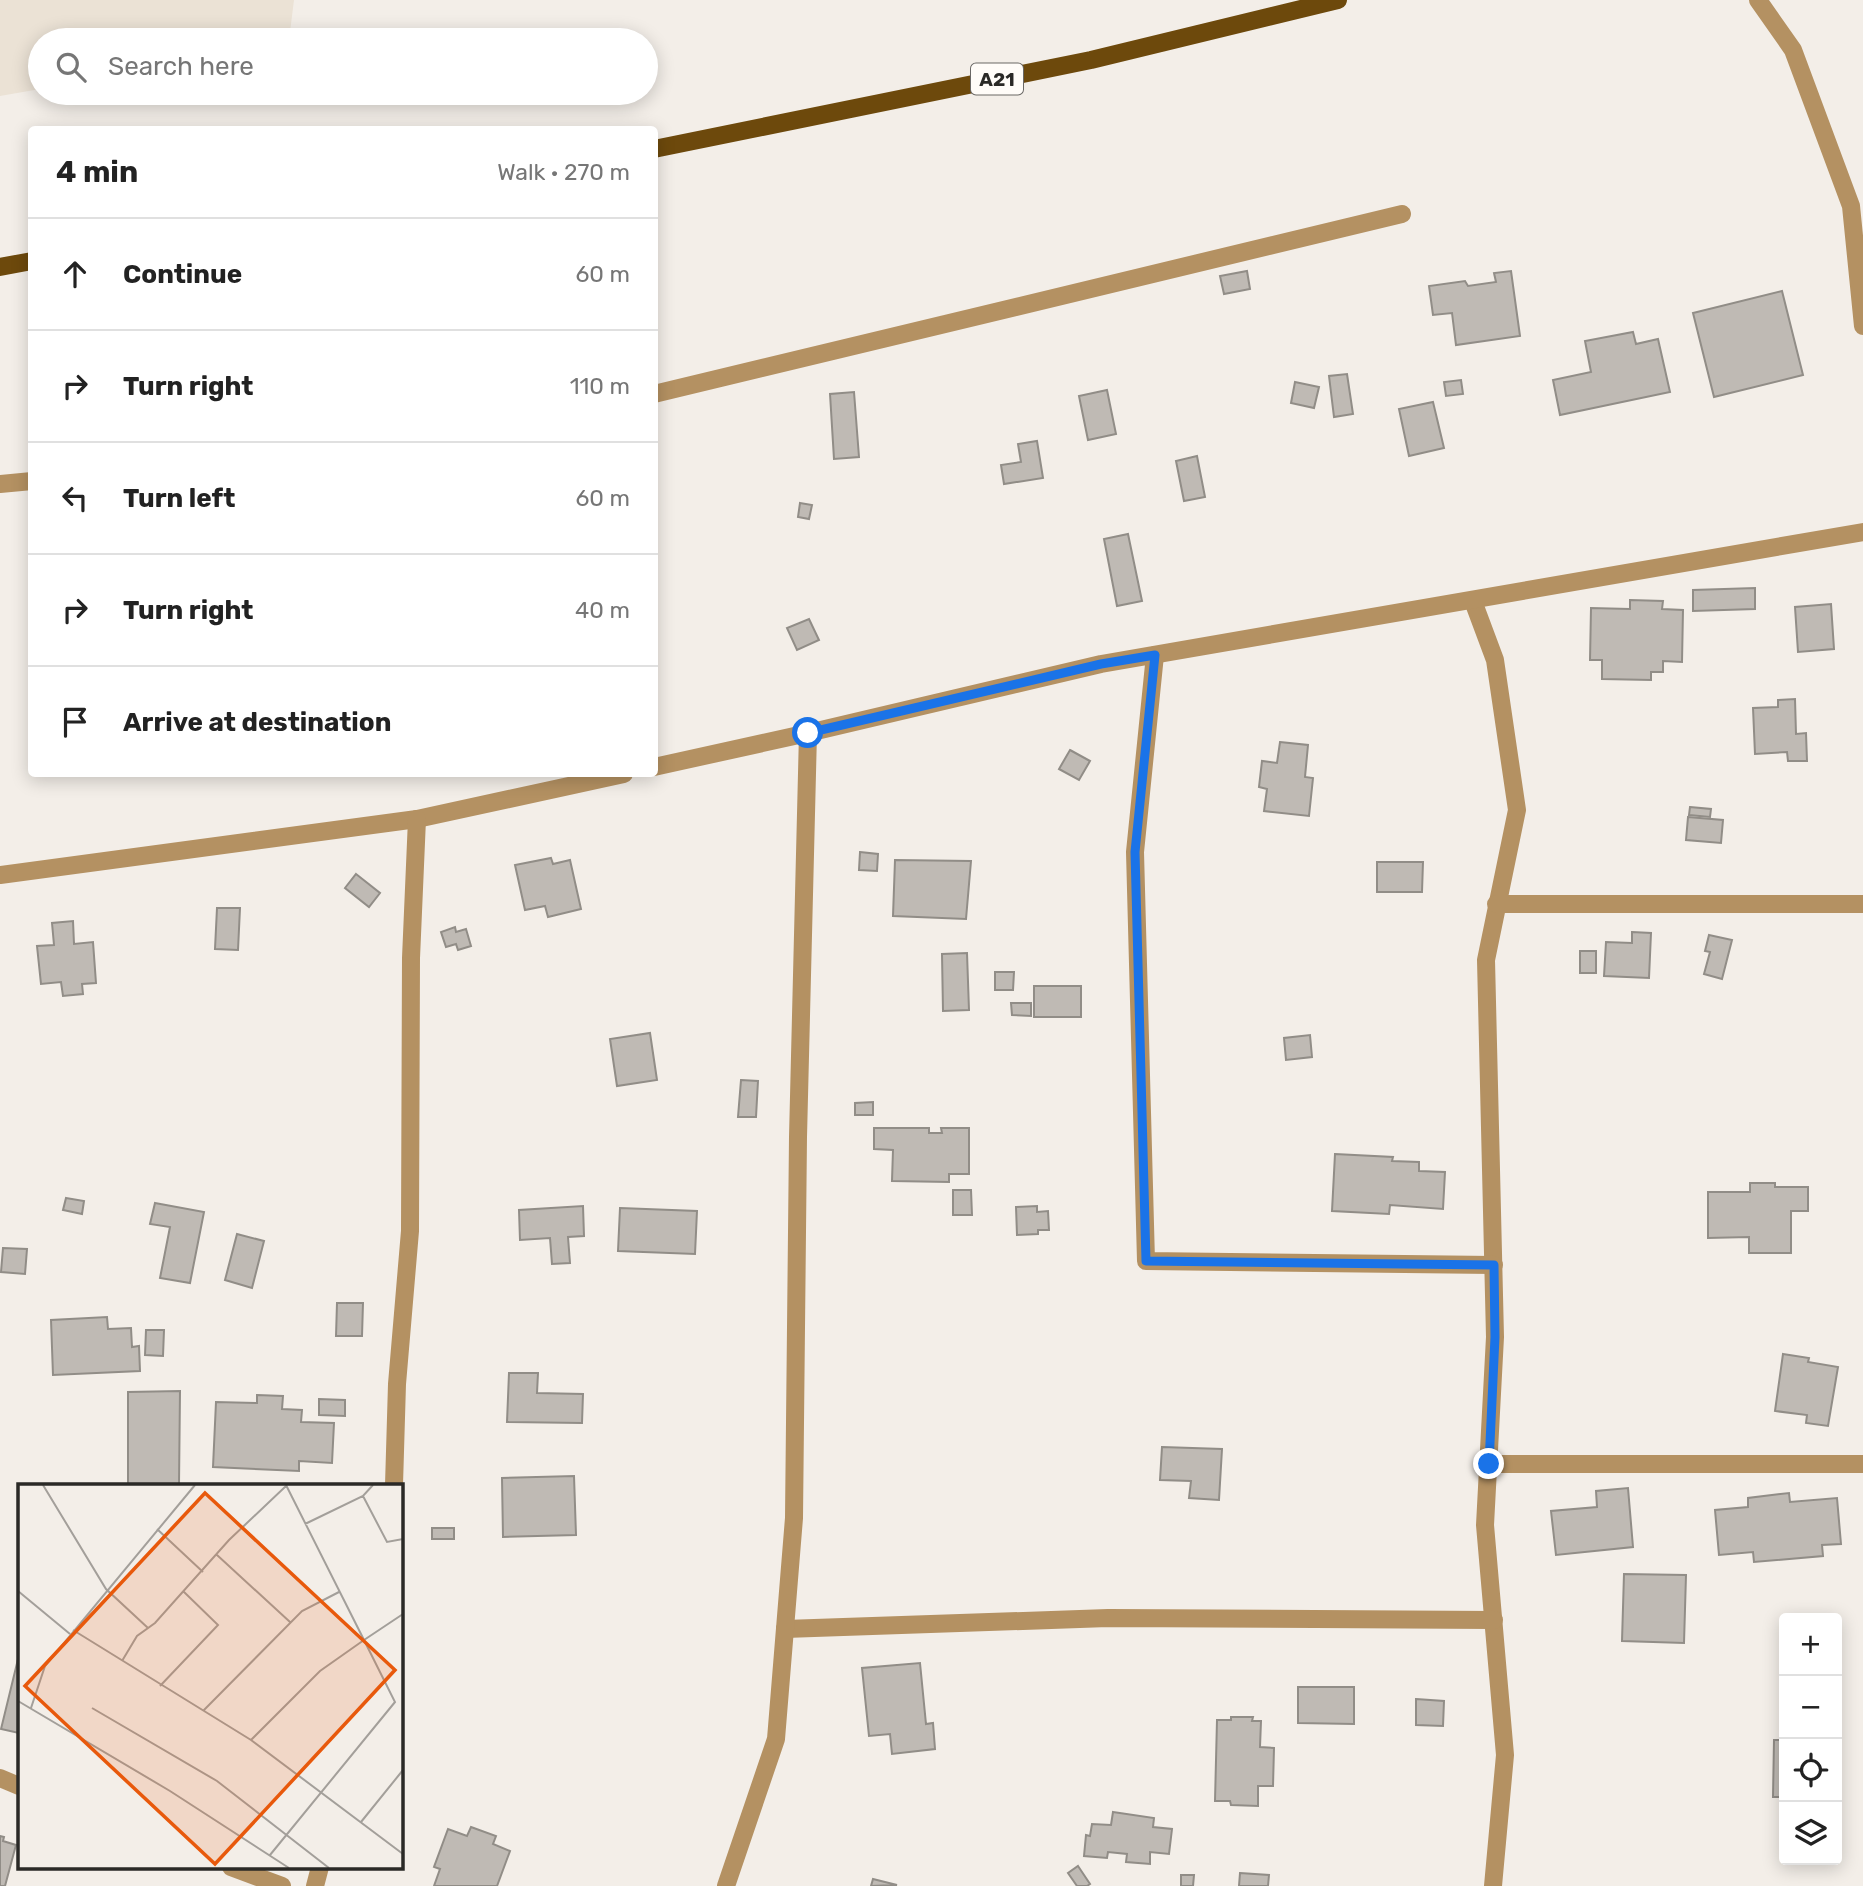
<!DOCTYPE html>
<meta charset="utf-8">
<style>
:root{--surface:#fff;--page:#f2f2f2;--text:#222;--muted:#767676;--line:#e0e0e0}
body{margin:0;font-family:Rubik,sans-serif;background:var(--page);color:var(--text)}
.controls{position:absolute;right:21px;bottom:21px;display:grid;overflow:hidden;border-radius:7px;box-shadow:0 4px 18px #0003}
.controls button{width:63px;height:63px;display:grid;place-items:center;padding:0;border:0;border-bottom:2px solid var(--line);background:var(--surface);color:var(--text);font:35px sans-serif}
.stop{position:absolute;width:21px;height:21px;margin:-16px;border:5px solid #1a73e8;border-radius:50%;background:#fff}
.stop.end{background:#1a73e8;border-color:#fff;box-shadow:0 2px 7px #0008}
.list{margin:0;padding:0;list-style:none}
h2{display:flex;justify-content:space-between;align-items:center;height:91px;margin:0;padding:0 28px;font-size:30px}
h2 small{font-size:23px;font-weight:400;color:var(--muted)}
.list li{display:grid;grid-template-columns:46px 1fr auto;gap:21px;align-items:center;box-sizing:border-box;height:112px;padding:0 28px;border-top:2px solid var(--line)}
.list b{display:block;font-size:26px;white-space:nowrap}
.list em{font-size:23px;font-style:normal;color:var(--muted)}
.icon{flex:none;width:38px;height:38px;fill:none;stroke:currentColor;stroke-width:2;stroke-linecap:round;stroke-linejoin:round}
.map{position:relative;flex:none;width:1863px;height:1886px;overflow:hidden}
.search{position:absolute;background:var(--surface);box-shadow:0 4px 18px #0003;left:28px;top:28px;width:630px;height:77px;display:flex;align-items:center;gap:18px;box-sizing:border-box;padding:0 24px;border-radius:38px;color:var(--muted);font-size:26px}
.panel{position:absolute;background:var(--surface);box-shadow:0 4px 18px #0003;left:28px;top:126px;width:630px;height:651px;border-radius:7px}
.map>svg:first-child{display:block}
.built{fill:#ebe2d5}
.building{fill:#bfbab4;stroke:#918d87;stroke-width:2}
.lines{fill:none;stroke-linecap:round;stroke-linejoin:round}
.minor{stroke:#b49162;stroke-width:18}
.tertiary{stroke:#b49162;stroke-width:18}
.primary{stroke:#6d490c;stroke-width:18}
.route{stroke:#1a73e8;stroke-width:9}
.labels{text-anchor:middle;stroke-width:7;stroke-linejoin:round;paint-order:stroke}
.shield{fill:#fffcf8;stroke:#6a6865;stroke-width:2}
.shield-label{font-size:19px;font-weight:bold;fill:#2a2926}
.inset-road{fill:none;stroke:#a39f9a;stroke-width:2}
.view{fill:#e8590c;fill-opacity:0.15;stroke:#e8590c;stroke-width:3.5}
.inset-edge{fill:none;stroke:#2a2926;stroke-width:3.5}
</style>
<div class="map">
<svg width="1863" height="1886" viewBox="0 0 1863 1886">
<rect width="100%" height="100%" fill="#f3eee8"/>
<path class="built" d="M0 0H294L289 40H40V89L0 96Z"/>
<g class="building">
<path d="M1247 271 1250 289 1224 294 1220 276Z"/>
<path d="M1511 271 1520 336 1456 345 1452 313 1433 315 1429 286 1465 281 1468 286 1496 282 1494 273Z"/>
<path d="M1782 291 1803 375 1714 397 1693 313Z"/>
<path d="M1633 332 1636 344 1658 339 1670 392 1560 415 1553 380 1591 372 1585 341Z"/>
<path d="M1347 374 1353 414 1334 417 1329 376Z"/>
<path d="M1461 380 1463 394 1446 396 1444 382Z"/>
<path d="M1295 382 1319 387 1314 408 1291 403Z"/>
<path d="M1107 390 1116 434 1088 440 1079 396Z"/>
<path d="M854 392 859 457 834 459 830 394Z"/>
<path d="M1433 402 1444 448 1409 456 1399 409Z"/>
<path d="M1037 441 1043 478 1004 484 1001 465 1021 462 1018 444Z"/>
<path d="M1197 456 1205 497 1184 501 1176 461Z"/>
<path d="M800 503 812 505 809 519 798 517Z"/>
<path d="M1128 534 1142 601 1117 606 1104 539Z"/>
<path d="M1755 588V609L1693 611V590Z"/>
<path d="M1630 600 1663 601 1662 609 1683 610 1682 662 1663 661V672H1651V680L1602 679V660H1590L1591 608 1630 609Z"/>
<path d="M1831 604 1834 649 1798 652 1795 607Z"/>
<path d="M809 619 819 640 797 650 787 628Z"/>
<path d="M1795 699 1796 734 1806 733 1807 761H1788L1787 752 1755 754 1753 708 1778 707V700Z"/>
<path d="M1280 742 1308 745 1305 777 1313 778 1309 816 1264 811 1267 789 1259 787 1262 761 1277 763Z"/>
<path d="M1070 750 1090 761 1079 780 1059 769Z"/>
<path d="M1690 807 1711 809 1710 817 1689 815Z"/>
<path d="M1688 817 1723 820 1721 843 1686 840Z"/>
<path d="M860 852 878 854 877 871 859 870Z"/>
<path d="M551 858 553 864 570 860 581 909 548 917 545 906 525 910 515 865Z"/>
<path d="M895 860 971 861 966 919 893 916Z"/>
<path d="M1377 862H1423L1422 892H1377Z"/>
<path d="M356 874 380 893 369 907 345 888Z"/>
<path d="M217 908H240L238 950 215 949Z"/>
<path d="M73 921 74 944 93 942 96 983 82 984 83 994 63 996 61 982 41 984 37 946 54 945 52 923Z"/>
<path d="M455 927 456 932 466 929 471 946 458 950 456 944 446 947 441 932Z"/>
<path d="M1632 932 1651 933 1649 978 1604 976 1606 942 1632 943Z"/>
<path d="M1709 935 1732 940 1722 979 1704 974 1710 952 1705 951Z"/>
<rect x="1580" y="951" width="16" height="22"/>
<path d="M967 953 969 1010 943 1011 942 954Z"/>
<path d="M995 972H1014L1013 990H995Z"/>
<rect x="1034" y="986" width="47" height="31"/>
<path d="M1011 1003H1031V1016L1012 1015Z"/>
<path d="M650 1033 657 1080 617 1086 610 1039Z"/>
<path d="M1310 1035 1312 1057 1286 1060 1284 1038Z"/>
<path d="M741 1080 758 1081 756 1117H738Z"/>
<path d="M873 1102V1115H855V1103Z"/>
<path d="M874 1128H929V1133H942L941 1128H969V1174H949V1182L892 1181 893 1150 874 1149Z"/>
<path d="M1335 1154 1393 1157 1392 1161 1419 1162V1171L1445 1172 1443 1209 1390 1205 1389 1214 1332 1211Z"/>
<path d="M1750 1183H1775V1187H1808V1211H1791V1253H1749V1237L1708 1238V1192H1750Z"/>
<path d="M953 1190H971L972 1215H953Z"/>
<path d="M66 1198 84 1201 82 1214 63 1210Z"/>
<path d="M155 1203 204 1212 190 1283 160 1278 170 1227 150 1224Z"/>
<path d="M583 1206 584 1236 568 1237 570 1263 552 1264 550 1238 520 1240 519 1210Z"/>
<path d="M1037 1206V1212L1048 1211 1049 1230H1038V1234L1017 1235 1016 1207Z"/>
<path d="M620 1208 697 1211 695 1254 618 1251Z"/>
<path d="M237 1234 264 1241 252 1288 225 1280Z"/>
<path d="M3 1248 27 1249 25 1274 1 1272Z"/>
<path d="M337 1303H363L362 1336H336Z"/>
<path d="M107 1317 108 1329 131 1328 132 1347 139 1346 140 1371 53 1375 51 1320Z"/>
<path d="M146 1330H164L163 1356 145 1355Z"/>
<path d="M1783 1354 1809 1358 1808 1362 1838 1367 1828 1426 1806 1423 1807 1415 1775 1411Z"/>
<path d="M509 1373H538L537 1393 583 1394 582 1423 507 1422Z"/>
<path d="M180 1391 179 1485H128V1392Z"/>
<path d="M257 1395 283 1396 282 1409 302 1410 301 1422 334 1423 332 1463 299 1461V1471L213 1467 216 1402 257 1403Z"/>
<path d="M319 1399 345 1400V1416L319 1415Z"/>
<path d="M1162 1447 1222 1449 1219 1500 1189 1498 1191 1481 1160 1480Z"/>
<path d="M574 1476 576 1535 503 1537 502 1478Z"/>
<path d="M1628 1488 1633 1547 1556 1555 1551 1511 1597 1507 1596 1491Z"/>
<path d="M1789 1493 1790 1502 1837 1498 1841 1544 1822 1545 1823 1556 1754 1562 1753 1552 1719 1555 1715 1510 1748 1507V1498Z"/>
<rect x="432" y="1528" width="22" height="11"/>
<path d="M1624 1574 1686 1575 1684 1643 1622 1641Z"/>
<path d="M19 1655V1733L1 1729Z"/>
<path d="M920 1663 926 1724 933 1723 935 1749 892 1754 890 1734 869 1736 862 1668Z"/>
<path d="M1298 1687H1354V1724L1298 1723Z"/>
<path d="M1416 1699 1444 1701 1443 1726 1416 1725Z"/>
<path d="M1231 1717H1253L1252 1721H1261L1260 1747 1274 1748 1273 1786H1258V1806L1231 1805 1230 1801H1215L1217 1720H1231Z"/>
<path d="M1774 1740H1784V1797H1773Z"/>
<path d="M1113 1812 1154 1818 1153 1827 1172 1829 1169 1854 1150 1852V1864L1126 1862 1127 1854 1108 1852 1107 1858 1084 1856 1086 1835 1090 1836 1092 1824 1111 1825Z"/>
<path d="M471 1827 496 1836 493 1844 510 1851 497 1886H434L440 1869 434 1867 448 1829 467 1836Z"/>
<path d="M0 1836 4 1837 3 1841 16 1845 5 1886H0Z"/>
<path d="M1078 1866 1090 1884 1087 1886H1077L1068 1873Z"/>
<path d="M1240 1873 1269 1875 1268 1886H1239Z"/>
<path d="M1181 1875H1194L1193 1886H1181Z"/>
<path d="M873 1879 897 1885 871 1886Z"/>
</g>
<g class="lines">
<g class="minor">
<path d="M654 394 1402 214"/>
<path d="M0 484 32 481"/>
<path d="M1473 601 1495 660 1517 810 1486 960 1495 1337 1485 1525 1505 1755 1493 1886"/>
<path d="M1155 655 1135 852 1146 1261 1494 1265"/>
<path d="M654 767 808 733 1101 664 1863 532"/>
<path d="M0 875 417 819 624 774"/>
<path d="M1496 904H1863"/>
<path d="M1489 1464H1863"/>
<path d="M394 1485 397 1384 410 1231 411 958 417 819"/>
<path d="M785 1629 1108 1618 1494 1620"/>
<path d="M0 1778 19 1786"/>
<path d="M231 1867 282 1886"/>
<path d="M315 1886 320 1867"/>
<path d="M726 1886 776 1739 794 1518 798 1137 808 733"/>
</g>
<path class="tertiary" d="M1758 0 1793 50 1851 206 1863 326"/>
<g class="primary">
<path d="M654 149 1091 60 1338 0"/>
<path d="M0 267 32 261"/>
</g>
</g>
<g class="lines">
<path class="route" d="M808 733 1101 664 1155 655 1135 852 1146 1261 1494 1265 1495 1337 1489 1464"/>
</g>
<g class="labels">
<rect class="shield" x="971" y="63.5" width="52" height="31" rx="5"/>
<g class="shield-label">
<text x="997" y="86">A21</text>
</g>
</g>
<g transform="translate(18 1484)">
<rect width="385" height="385" fill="#f3eee8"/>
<path class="inset-road" d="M25 1 88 105 130 144M345 12 369 58 385 55M287 40 345 12 355 1M139 45 185 88M199 71 272 138M0 107 52 150M55 146 233 256 385 370M104 177 119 152 137 139 211 56 268 2M142 202 200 141 165 107M0 217 152 307 271 384M13 224 27 182 177 1M74 224 199 297 311 384M185 227 284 127 321 108M233 256 302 187 346 156 268 1M343 338 385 286M252 371 377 218 346 156 385 130"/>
<path class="view" d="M187 9 377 186 197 380 7 202Z"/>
<rect width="385" height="385" class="inset-edge"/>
</g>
</svg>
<div class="controls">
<button>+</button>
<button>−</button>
<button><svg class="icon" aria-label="locate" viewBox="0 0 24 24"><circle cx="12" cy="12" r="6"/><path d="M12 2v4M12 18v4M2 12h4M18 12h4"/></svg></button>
<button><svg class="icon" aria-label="layers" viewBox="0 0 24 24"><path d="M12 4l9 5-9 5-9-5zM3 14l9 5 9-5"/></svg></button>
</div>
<div class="stop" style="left:808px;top:733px"></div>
<div class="stop end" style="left:1489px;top:1464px"></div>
<div class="search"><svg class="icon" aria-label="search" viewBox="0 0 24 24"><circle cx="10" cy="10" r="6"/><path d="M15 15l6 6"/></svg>Search here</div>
<section class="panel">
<h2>4 min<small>Walk · 270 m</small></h2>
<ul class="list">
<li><svg class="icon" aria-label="ahead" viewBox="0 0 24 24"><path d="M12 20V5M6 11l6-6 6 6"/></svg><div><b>Continue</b></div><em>60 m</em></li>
<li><svg class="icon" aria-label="right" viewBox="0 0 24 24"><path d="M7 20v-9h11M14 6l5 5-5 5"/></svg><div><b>Turn right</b></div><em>110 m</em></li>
<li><svg class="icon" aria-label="left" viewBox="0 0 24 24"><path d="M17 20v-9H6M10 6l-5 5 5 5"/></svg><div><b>Turn left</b></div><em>60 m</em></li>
<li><svg class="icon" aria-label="right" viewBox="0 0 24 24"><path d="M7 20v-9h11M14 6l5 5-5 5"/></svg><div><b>Turn right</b></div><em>40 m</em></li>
<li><svg class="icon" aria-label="arrive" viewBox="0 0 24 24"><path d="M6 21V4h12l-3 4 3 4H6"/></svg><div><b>Arrive at destination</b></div></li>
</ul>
</section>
</div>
